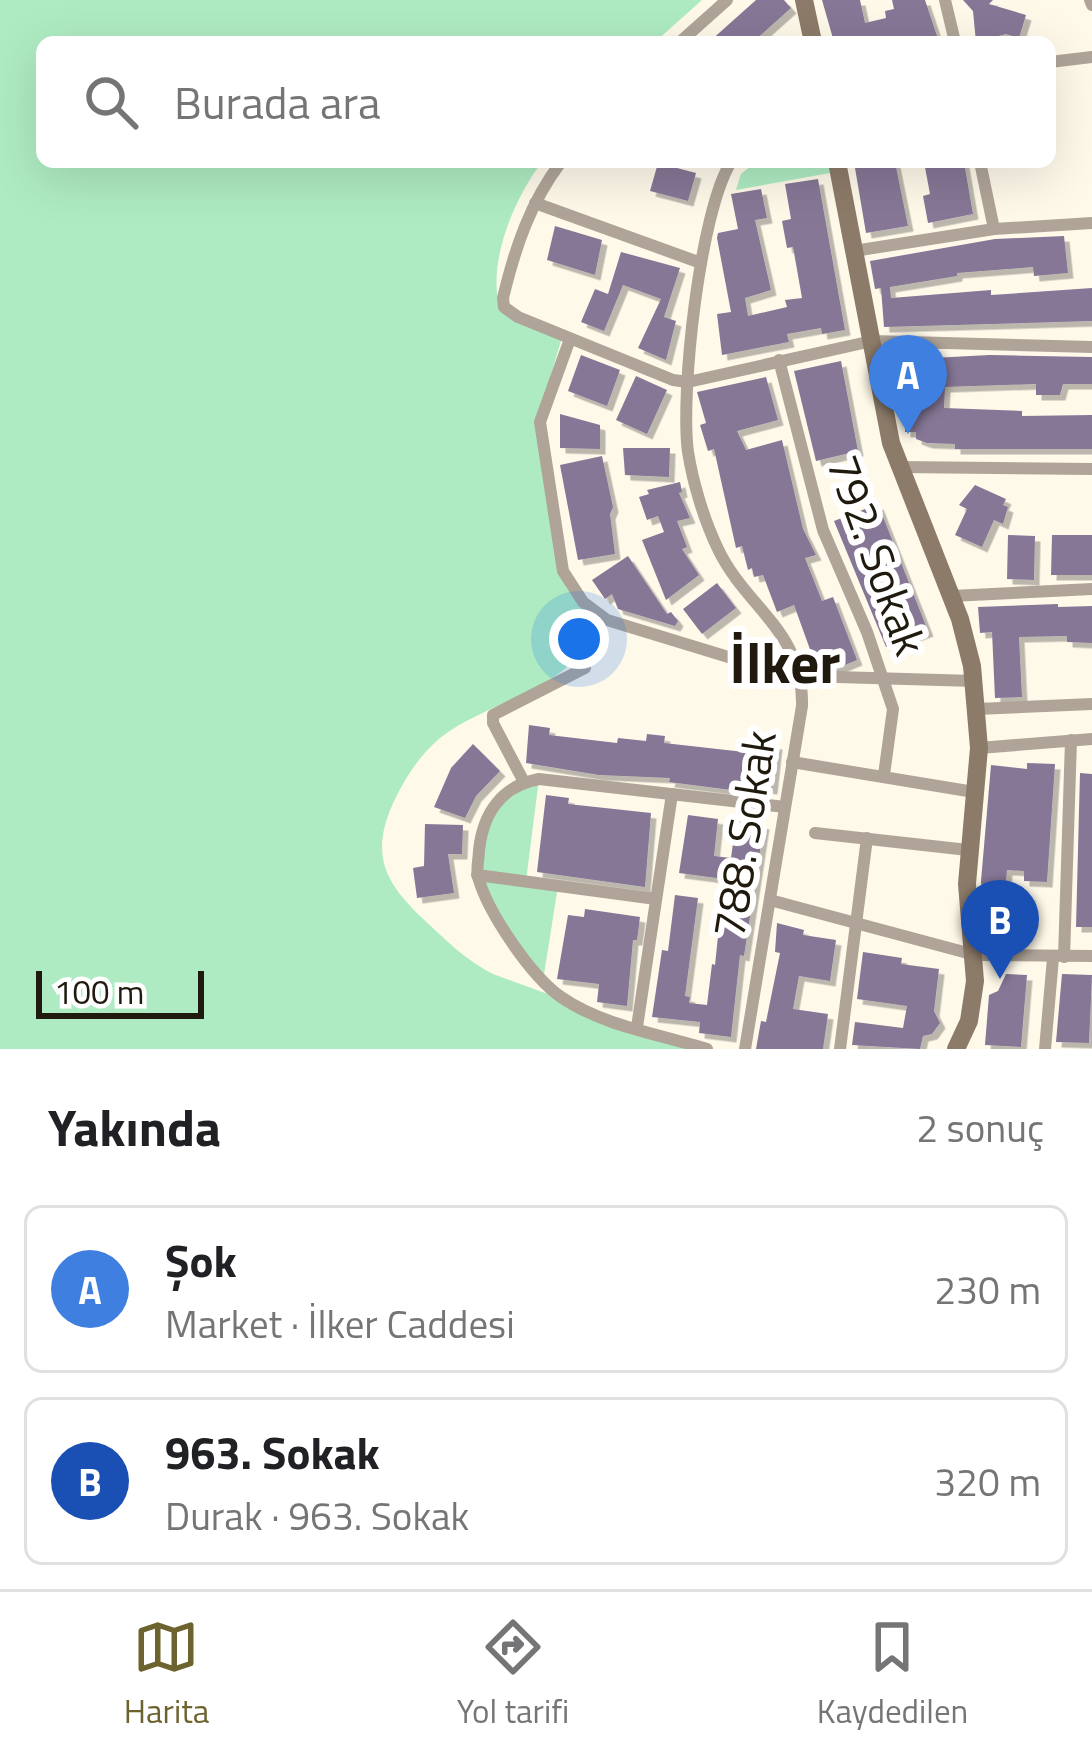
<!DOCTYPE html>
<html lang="tr">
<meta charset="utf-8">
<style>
:root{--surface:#fff;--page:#f6f6f6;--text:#202124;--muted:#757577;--line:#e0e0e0;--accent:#6d632f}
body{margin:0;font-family:"Titillium Web",sans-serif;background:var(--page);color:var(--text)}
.scale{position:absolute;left:36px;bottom:30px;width:168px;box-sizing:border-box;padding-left:12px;border:6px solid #1f1a0d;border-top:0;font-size:33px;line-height:42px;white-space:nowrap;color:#1f1a0d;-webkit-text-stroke:9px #fff;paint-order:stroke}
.you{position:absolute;left:579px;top:639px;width:42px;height:42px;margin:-30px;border:9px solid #fff;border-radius:50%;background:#1a73e8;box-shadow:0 0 0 18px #1a73e833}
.badge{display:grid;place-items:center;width:78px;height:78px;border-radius:50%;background:var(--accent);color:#fff;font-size:39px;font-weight:700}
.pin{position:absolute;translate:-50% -99px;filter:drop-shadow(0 3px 6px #0008)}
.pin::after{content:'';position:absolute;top:63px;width:42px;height:36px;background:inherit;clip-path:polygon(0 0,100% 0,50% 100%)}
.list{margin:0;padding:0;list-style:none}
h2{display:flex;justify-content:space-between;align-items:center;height:156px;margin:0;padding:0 48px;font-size:51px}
h2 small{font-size:39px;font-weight:400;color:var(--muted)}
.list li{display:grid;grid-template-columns:78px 1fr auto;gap:36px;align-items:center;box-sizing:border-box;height:168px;margin:0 24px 24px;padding:0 24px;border:3px solid var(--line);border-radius:18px}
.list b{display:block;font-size:45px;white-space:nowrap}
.list p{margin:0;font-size:39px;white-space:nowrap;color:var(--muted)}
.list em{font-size:39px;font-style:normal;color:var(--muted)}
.icon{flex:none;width:66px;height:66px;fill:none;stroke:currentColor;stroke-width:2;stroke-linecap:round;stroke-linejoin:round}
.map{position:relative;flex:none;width:1092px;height:1049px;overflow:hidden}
.search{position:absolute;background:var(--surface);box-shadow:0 12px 48px #0002;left:36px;right:36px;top:36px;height:132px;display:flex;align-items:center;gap:30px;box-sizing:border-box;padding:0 42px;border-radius:18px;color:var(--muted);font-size:45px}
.sheet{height:540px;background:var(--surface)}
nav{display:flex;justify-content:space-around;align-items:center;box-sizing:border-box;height:168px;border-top:3px solid var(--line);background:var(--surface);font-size:33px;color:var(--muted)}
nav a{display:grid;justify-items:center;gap:6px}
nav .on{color:var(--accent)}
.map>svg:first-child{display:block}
.green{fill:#aeebc2}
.building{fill:#867796;filter:url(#shadow)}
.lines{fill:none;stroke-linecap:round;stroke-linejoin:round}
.minor{stroke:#b0a498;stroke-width:12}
.secondary{stroke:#8d7b69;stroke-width:18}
.labels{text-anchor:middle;stroke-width:12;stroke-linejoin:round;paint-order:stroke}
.street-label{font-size:45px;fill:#1f1a0d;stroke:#fff}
.district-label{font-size:57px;font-weight:bold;fill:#1f1a0d;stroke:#fff}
</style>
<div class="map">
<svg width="1092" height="1049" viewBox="0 0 1092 1049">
<defs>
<filter id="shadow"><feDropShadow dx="5.5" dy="5.5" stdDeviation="0" flood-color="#0004"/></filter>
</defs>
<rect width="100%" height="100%" fill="#fff9ea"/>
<g class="green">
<path d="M0 0H702L655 42H42V162H542C515 197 488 260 499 304L563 334 537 423 559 571 566 587 589 615 576 636 585 647C552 695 484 703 440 738 421 754 407 775 396 797 365 860 389 888 435 930 454 948 470 962 493 974L699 1049H0Z"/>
<path d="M756 162H829L830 173 736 190 741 174Z"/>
<path d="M539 779 526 881 558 886 543 981 528 965 477 875 491 809Z"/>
</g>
<g class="building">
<path d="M756 0H784L791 8 753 42H709Z"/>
<path d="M822 0H860L865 23 886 18 885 11 894 9 892 0H925L939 42H834Z"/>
<path d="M963 0H993L989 4 1026 15 1019 38 1006 34 976 42 973 11Z"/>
<path d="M854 162H895L908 226 866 233Z"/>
<path d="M924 162H964L973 214 928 223 923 196 930 194Z"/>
<path d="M658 163 696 173 688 201 650 191Z"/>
<path d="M818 179 845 330 822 334 821 328 787 334 789 342 722 355 717 314 731 312 717 238 718 233 738 229 731 194 761 189 767 218 755 220 771 290 745 298 748 316 787 307 785 300 802 298 793 247 787 248 782 221 791 219 785 184Z"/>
<path d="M555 226 602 240 595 275 547 260Z"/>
<path d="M1064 236 1068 273 1034 276 1033 267 957 273V276L890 287 891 298 991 290V295L1092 288V321L884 327 881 288 875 289 870 261 995 239Z"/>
<path d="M621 252 680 268 664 317 676 321 666 360 638 348 661 299 623 285 604 331 581 322 595 289 608 294Z"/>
<path d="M581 355 620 370 607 406 568 391Z"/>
<path d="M989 355 1092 357V384H1063L1060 395H1036V384L945 387 944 408 1022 411V416L1092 415V449H955V444L927 443 916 439V432H905L906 393H895V360Z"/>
<path d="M841 361 858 451 816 461 794 371Z"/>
<path d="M636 376 667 390 647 434 616 420Z"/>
<path d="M766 377 778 420 737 431 746 450 782 440 803 529 816 555 805 558 822 601 833 597 857 660 840 667 816 666 794 605 777 612 763 575 754 577 752 568 748 570 742 546 736 548 714 449 708 451 700 425 706 423 697 392Z"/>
<path d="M560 414 600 425V449L560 448Z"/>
<path d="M623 448H670L669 477 625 475Z"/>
<path d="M602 456 613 507 610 514 615 554 578 560 560 465Z"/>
<path d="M680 482 682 492 679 493 690 518 677 521 687 547 682 549 699 575 666 600 642 540 664 532 658 516 647 520 639 497 649 494 647 490Z"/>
<path d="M975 485 1006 499 1003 505 1008 507 1003 524 994 520 982 547 955 535 967 509 959 505Z"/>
<path d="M878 504 928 631 886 647 834 521Z"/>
<path d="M1008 535 1035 536 1034 580 1007 579Z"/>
<path d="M1052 535H1092V575H1051Z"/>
<path d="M628 556 667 614 671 612 678 621 675 626 618 609 612 594 605 599 592 580Z"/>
<path d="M717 583 736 608 702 634 683 609Z"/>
<path d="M1058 604V607L1092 606V643L1067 642V636L1019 637 1022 697 995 698 992 632 980 633 978 607Z"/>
<path d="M529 725 550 728 549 735 617 743 618 738 646 741 647 734 665 736 664 743 753 753 755 742 777 744 772 789 739 785V791L669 782 670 778 599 775 526 763Z"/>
<path d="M473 744 500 771 476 796 465 818 434 807 451 768Z"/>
<path d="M1027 763 1055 764 1047 882 1024 881V871L1007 870 1005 894 1030 895 1029 929 984 927 981 881 991 765 1027 769Z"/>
<path d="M1080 773 1092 774V927H1076Z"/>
<path d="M546 795 569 798 568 804 651 813 645 887 537 872Z"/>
<path d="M688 815 718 819 714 856 731 858 736 821 764 824 744 956 740 955 731 1037 699 1033 700 1022 652 1017 662 950 668 951 675 895 698 898 685 996 690 997 689 1003 707 1005 712 964 715 965 724 879 679 873Z"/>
<path d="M425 824 463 825 462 854H448L454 893 417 898 413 868 424 866Z"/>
<path d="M585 909 640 917 637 940H633L627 1006 597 1002 599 984 557 979 568 915 584 917Z"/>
<path d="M777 923 804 930 803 935 836 940 830 981 799 976 793 1009 828 1014 823 1049H756L761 1021 766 1022 780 953 775 952Z"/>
<path d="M863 952 902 958 901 964 939 969 934 1011 940 1023 932 1034 923 1036 920 1049 852 1045 855 1022 903 1028 907 1006 857 999Z"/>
<path d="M1006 974 1027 975 1021 1047 985 1045 989 995 998 991Z"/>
<path d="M1062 974 1092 975 1089 1043 1056 1042Z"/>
</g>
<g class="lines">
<g class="minor">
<path d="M945 0 955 42"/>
<path d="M1090 0 1092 5"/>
<path d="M680 42 727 0"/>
<path d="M1050 62 1092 57"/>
<path d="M561 162C530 203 515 248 503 298L504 307 518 317 673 380 688 382 872 341 1092 347"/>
<path d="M731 162C700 211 680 393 688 452 693 483 704 520 718 549 746 608 804 631 802 706L745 1049"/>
<path d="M980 162 994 229"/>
<path d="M535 203 701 263"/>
<path d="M854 251 994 229 1092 223"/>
<path d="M570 339 540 422 563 571 583 602 607 620 748 663 803 676 974 681"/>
<path d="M779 360 823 530 867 632 893 709 884 775"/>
<path d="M899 467 1092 469"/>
<path d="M951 596 1092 589"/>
<path d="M977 709 1092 704"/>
<path d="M979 748 1092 739"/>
<path d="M792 762 974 792"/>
<path d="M524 782 493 723V715L585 668"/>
<path d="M815 833 968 850"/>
<path d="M477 875 656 899"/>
<path d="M770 900 975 955 1092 956"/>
<path d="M1064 957 1071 740"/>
<path d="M637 1027 672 794"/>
<path d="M707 1049C659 1034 603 1026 561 997 531 976 488 913 478 877 476 869 479 858 479 850 483 814 501 786 539 779L785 807"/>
<path d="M840 1049 867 838"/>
<path d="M1045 1049 1053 958"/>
</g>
<g class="secondary">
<path d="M804 0 813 42"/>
<path d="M837 162 891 443 960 619 972 666 979 748 967 884 975 981 969 1021 956 1049"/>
</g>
</g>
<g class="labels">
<g class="street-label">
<text transform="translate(877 555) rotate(70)" y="16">792. Sokak</text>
<text transform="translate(744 834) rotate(-81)" y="16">788. Sokak</text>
</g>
<g class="district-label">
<text x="785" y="683">İlker</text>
</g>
</g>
</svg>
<div class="scale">100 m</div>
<div class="you"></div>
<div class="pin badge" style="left:908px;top:434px;background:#3f7fe0">A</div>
<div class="pin badge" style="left:1000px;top:979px;background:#1a4fb4">B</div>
<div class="search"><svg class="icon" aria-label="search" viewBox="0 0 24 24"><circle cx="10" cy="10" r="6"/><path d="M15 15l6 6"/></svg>Burada ara</div>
</div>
<section class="sheet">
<h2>Yakında<small>2 sonuç</small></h2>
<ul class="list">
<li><span class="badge" style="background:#3f7fe0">A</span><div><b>Şok</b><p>Market · İlker Caddesi</p></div><em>230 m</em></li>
<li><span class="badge" style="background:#1a4fb4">B</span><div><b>963. Sokak</b><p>Durak · 963. Sokak</p></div><em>320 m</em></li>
</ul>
</section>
<nav>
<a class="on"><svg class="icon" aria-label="map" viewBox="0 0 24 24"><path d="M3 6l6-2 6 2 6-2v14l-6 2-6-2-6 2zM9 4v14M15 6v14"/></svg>Harita</a>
<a><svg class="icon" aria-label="directions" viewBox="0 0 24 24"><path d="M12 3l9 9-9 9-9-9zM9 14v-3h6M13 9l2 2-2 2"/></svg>Yol tarifi</a>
<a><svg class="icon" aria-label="saved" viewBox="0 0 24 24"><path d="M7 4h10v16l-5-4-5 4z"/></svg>Kaydedilen</a>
</nav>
